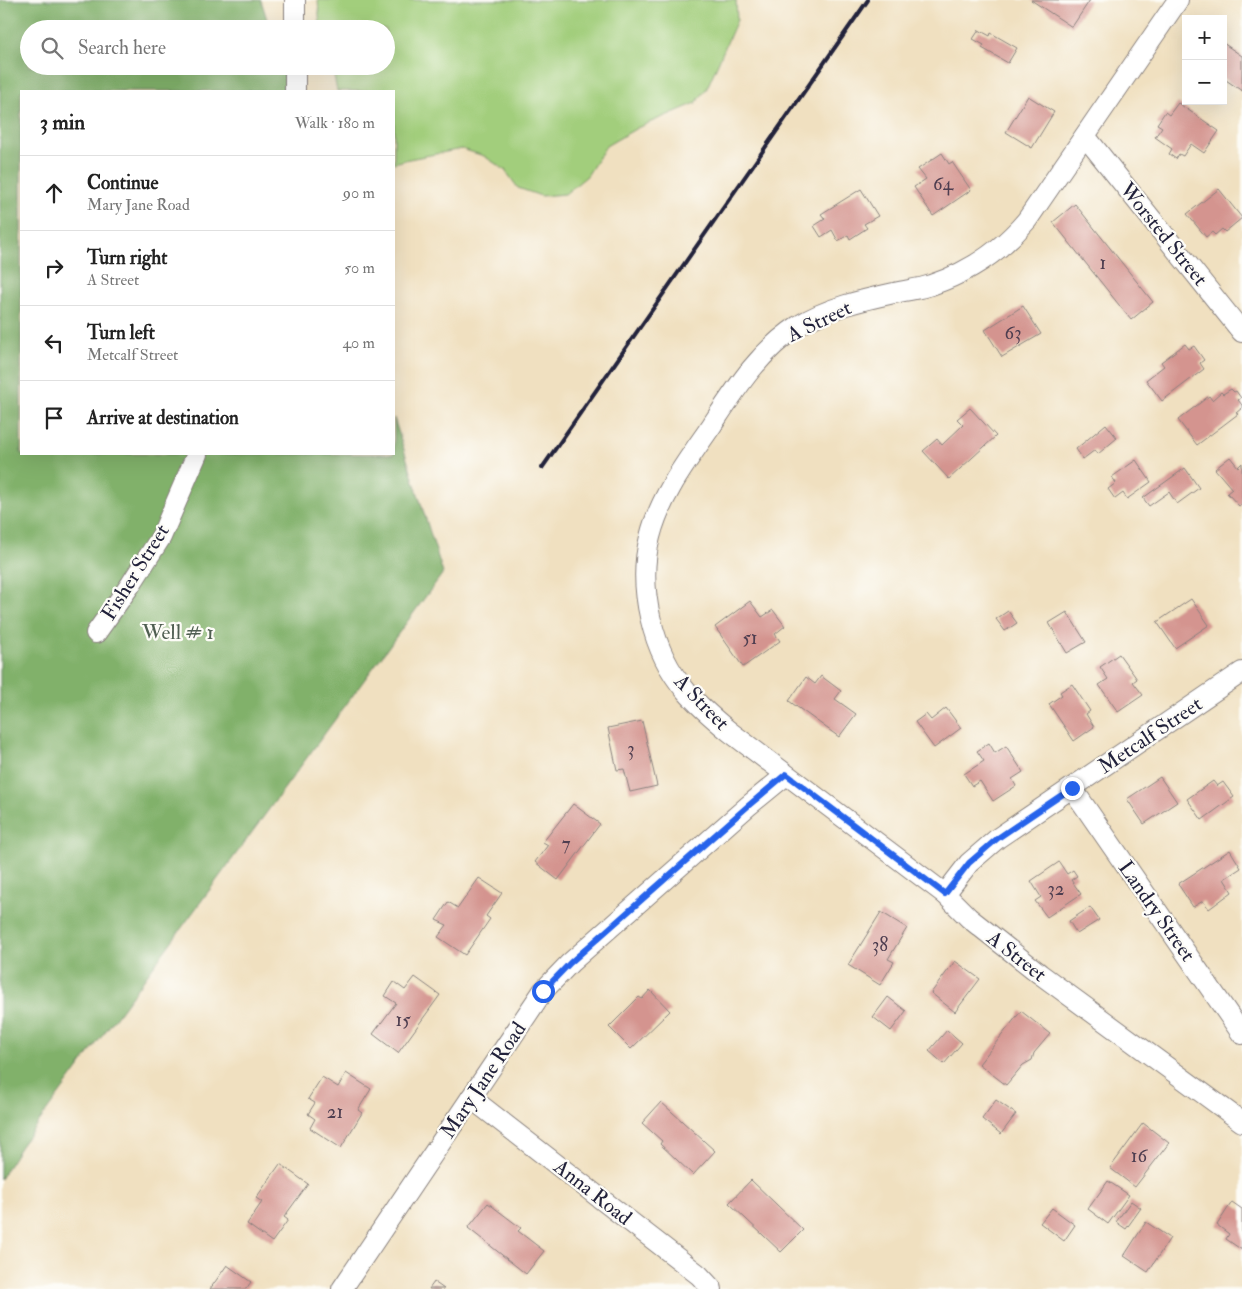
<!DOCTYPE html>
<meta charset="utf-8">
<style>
:root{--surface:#fff;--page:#f2f2f2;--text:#222;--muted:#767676;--line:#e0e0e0}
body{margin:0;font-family:"IM FELL Double Pica",serif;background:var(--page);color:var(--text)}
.controls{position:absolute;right:15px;top:15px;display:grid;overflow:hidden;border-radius:0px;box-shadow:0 5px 20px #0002}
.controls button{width:45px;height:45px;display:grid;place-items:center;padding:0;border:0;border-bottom:1px solid var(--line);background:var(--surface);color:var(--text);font:25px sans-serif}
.stop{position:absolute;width:15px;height:15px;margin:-11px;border:4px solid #2563eb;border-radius:50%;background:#fff}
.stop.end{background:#2563eb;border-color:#fff;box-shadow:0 1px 5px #0008}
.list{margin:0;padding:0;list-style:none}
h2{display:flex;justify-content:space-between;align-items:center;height:65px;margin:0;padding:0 20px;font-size:21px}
h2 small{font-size:16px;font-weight:400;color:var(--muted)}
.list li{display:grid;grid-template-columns:32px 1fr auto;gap:15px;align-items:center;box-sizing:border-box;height:75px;padding:0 20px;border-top:1px solid var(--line)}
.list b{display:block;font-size:19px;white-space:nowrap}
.list p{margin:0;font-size:16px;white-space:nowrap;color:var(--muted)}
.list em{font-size:16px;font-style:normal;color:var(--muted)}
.icon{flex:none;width:28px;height:28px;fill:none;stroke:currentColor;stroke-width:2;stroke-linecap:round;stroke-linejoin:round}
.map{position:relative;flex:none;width:1242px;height:1289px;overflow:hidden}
.search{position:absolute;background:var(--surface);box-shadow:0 5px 20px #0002;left:20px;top:20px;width:375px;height:55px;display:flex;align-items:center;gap:12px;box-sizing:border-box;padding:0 18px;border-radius:28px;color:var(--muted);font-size:19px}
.panel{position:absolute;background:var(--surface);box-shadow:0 5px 20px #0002;left:20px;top:90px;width:375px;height:365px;border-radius:0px}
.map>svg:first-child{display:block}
.green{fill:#a2ce7b;stroke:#62785b}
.forest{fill:#81b16b;stroke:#526a53}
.building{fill:#d4948f}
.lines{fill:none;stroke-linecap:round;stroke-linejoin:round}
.street-casing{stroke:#89817e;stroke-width:22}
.street{stroke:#fff;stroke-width:20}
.rail{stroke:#22223b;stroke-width:4}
.route{stroke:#2563eb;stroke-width:6}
.labels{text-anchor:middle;stroke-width:4.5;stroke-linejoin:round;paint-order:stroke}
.number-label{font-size:19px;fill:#4e3e50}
.street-label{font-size:21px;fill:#22223b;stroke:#fdfcf7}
.park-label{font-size:21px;fill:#4f5e51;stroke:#fdfcf7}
</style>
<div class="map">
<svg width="1242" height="1289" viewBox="0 0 1242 1289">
<rect width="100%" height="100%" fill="#fdfcf7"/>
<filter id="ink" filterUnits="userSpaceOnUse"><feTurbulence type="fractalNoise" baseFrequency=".02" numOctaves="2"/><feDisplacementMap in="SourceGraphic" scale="10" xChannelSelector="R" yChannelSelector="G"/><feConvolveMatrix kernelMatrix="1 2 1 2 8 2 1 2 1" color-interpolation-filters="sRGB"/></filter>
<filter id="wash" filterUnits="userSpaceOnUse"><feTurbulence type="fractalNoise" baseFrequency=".0096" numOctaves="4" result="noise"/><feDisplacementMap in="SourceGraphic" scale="20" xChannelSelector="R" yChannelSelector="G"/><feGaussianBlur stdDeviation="1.12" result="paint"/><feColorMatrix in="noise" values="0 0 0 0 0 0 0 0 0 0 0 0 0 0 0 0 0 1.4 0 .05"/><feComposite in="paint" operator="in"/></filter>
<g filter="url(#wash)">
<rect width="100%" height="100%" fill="#f0e0c0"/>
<path class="green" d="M318 0H736L737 20 707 88 696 103 637 128 606 146 587 176 565 194 541 196 518 188 505 170 484 156 462 149 409 159 394 163V91H337L332 66H386V29H320Z"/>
<path class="forest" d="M0 0H261L270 29H29V66H282L290 91H21V454H394V418L443 573 21 1146 0 1179Z"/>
<g id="blocks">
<g class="building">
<path d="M1031 0H1090L1072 27Z"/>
<path d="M979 30 990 36 991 33 1017 48 1008 63 982 48 984 45 973 39Z"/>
<path d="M1223 43 1242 56V91L1223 78Z"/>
<path d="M1028 96 1054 112 1032 148 1006 132Z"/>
<path d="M1178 103 1219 131 1204 153 1191 144 1183 156 1179 154 1176 159 1169 154 1172 149 1155 137 1162 127 1157 124 1165 112 1169 115Z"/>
<path d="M942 153 949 164 952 162 971 190 933 216 914 187 926 179 918 169Z"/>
<path d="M861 189 878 216 864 224 867 228 850 239 848 235 838 241 832 230 821 237 814 226 825 219 821 214Z"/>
<path d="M1219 189 1242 218 1225 232 1222 229 1215 235 1212 232 1206 237 1187 214Z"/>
<path d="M1075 204 1153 302 1131 320 1053 222Z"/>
<path d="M1023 306 1041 334 1002 357 985 330Z"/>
<path d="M1185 344 1189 349 1194 346 1204 360 1200 363 1204 369 1162 401 1146 380 1164 366 1161 362Z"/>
<path d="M1231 389 1234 392 1236 391 1241 398 1238 400 1242 405V408L1236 413 1238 414 1197 445 1178 420 1209 396 1212 400 1221 392 1223 394Z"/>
<path d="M970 408 996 436 949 479 923 451 937 439 942 445 963 425 957 419Z"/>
<path d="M1106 424 1117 438 1098 454 1095 450 1083 459 1076 449Z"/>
<path d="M1230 457 1238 467 1242 463V504L1239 506 1227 493 1232 489 1215 469Z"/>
<path d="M1136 460 1151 482 1127 499 1123 493 1115 499 1108 489 1116 483 1112 477Z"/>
<path d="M1185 468 1199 488 1177 504 1169 492 1149 506 1143 498Z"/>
<path d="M1191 599 1209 625 1175 648 1157 622Z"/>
<path d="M750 601 762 617 773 610 785 626 775 634 780 641 743 667 715 627Z"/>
<path d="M1008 611 1017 623 1005 631 996 619Z"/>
<path d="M1067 612 1086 642 1067 653 1049 623Z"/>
<path d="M1119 654 1137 679 1133 682 1143 695 1118 712 1099 685 1108 679 1100 667Z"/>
<path d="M821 676 841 691 835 699 856 714 839 737 789 701 806 677 815 684Z"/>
<path d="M1072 684 1090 711 1086 714 1094 727 1074 741 1049 704 1062 695 1060 692Z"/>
<path d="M946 708 961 728 934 748 915 722 926 714 931 720Z"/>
<path d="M642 721 657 786 630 792 624 769 617 770 608 728Z"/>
<path d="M989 743 995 753 1006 746 1023 772 1012 779 1016 786 993 801 980 781 972 786 964 774 984 761 977 751Z"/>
<path d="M1160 777 1177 802 1144 824 1127 799Z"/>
<path d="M1213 781 1217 786 1223 782 1234 797 1202 820 1187 799Z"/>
<path d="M573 804 600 824 558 880 535 862 548 845 543 842Z"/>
<path d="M1230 850 1241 868 1224 879 1232 892 1209 909 1203 901 1193 907 1178 884Z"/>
<path d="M1059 862 1067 874 1073 870 1077 876 1071 880 1081 894 1047 917 1035 901 1041 897 1031 881Z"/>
<path d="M479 878 502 893 486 916 490 919 465 955 438 937 447 925 436 920 448 902 458 908Z"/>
<path d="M1090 907 1099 920 1077 934 1069 921Z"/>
<path d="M881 912 907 928 888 959 894 962 880 985 848 965Z"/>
<path d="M955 961 980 979 955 1012 931 993Z"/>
<path d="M415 977 440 995 398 1053 373 1034 396 1003 385 996 394 982 405 990Z"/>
<path d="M650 990 670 1011 631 1049 609 1027 639 997 642 999Z"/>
<path d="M888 997 906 1011 891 1031 873 1017Z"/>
<path d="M1021 1011 1050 1034 1034 1053 1032 1060 1023 1065 1006 1085 979 1064Z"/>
<path d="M947 1030 962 1043 944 1064 929 1051Z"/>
<path d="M346 1073 371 1089 358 1110 362 1113 341 1148 310 1128 315 1119 308 1114 315 1103 308 1099 322 1077 338 1087Z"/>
<path d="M996 1100 1016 1114 1001 1134 982 1119Z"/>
<path d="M661 1102 715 1151 693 1175 660 1144 662 1141 642 1123Z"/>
<path d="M1143 1123 1169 1143 1135 1187 1110 1168Z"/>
<path d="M280 1164 308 1184 284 1217 288 1220 272 1242 247 1224 262 1202 256 1198Z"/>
<path d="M751 1180 803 1230 781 1252 729 1203Z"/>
<path d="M1108 1181 1129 1195 1108 1224 1088 1209Z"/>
<path d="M1131 1201 1141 1208 1126 1229 1116 1222Z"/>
<path d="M1232 1202 1242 1209V1250L1226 1239 1229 1234 1217 1225Z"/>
<path d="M488 1203 521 1228 518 1231 544 1251 526 1274 468 1228Z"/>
<path d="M1052 1208 1075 1225 1064 1241 1040 1223Z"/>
<path d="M1146 1222 1170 1238 1148 1272 1124 1256Z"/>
<path d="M227 1265 251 1282 246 1289H210Z"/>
<path d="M434 1282 444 1289H429Z"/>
</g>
</g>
</g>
<g filter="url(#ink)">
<use href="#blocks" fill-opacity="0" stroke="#89817e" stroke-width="1"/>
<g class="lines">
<g class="street-casing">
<g id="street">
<path d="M295 0V29"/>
<path d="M1178 0 1027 220C1001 251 970 272 931 285 920 289 906 290 894 293 862 300 827 308 798 326 759 352 737 387 712 425 688 460 660 496 650 537 637 587 652 652 686 691 699 706 714 719 730 732L945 894 969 918 1040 974 1242 1122"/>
<path d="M295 66V91"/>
<path d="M1085 136 1242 332"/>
<path d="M96 633 131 584 161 537 197 454"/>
<path d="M1072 788 1242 1034"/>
<path d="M945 894 969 863 998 838 1242 672"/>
<path d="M471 1098 699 1275 712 1289"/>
<path d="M342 1289 543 991 570 963 748 806 786 775"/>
</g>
</g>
<use href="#street" class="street"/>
<path class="rail" d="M542 468 868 0"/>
</g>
</g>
<g class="lines" filter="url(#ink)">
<path class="route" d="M543 991 570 963 748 806 786 774 945 894 969 863 998 838 1072 788"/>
</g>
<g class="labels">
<g class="number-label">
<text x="943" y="190">64</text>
<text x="1103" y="269">1</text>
<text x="1013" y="339">63</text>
<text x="750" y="644">51</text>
<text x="631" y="755">3</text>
<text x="566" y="850">7</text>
<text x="1056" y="895">32</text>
<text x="880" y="951">38</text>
<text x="403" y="1026">15</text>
<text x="335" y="1118">21</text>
<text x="1139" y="1162">16</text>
</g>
<g class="street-label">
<text transform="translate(1164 234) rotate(51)" y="7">Worsted Street</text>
<text transform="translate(819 321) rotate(-26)" y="7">A Street</text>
<text transform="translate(135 572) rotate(-58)" y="7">Fisher Street</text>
<text transform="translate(702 702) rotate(46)" y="7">A Street</text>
<text transform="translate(1150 735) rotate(-34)" y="7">Metcalf Street</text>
<text transform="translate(1157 911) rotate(55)" y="7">Landry Street</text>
<text transform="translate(1017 956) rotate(38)" y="7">A Street</text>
<text transform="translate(483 1080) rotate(-56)" y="7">Mary Jane Road</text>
<text transform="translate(593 1192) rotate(38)" y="7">Anna Road</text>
</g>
<g class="park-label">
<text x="178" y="639">Well # 1</text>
</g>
</g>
</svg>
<div class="controls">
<button>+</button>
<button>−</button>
</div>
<div class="stop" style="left:543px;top:991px"></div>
<div class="stop end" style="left:1072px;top:788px"></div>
<div class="search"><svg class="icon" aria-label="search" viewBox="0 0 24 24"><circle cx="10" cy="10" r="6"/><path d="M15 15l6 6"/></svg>Search here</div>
<section class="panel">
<h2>3 min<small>Walk · 180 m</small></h2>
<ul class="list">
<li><svg class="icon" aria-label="ahead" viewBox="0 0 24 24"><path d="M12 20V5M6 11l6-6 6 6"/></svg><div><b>Continue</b><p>Mary Jane Road</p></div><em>90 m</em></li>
<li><svg class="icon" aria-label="right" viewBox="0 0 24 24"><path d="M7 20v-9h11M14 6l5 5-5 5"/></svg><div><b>Turn right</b><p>A Street</p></div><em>50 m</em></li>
<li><svg class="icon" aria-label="left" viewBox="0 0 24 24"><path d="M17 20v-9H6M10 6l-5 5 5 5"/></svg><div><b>Turn left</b><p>Metcalf Street</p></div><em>40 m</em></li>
<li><svg class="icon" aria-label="arrive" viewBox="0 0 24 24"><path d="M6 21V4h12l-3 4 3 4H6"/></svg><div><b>Arrive at destination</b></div></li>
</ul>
</section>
</div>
